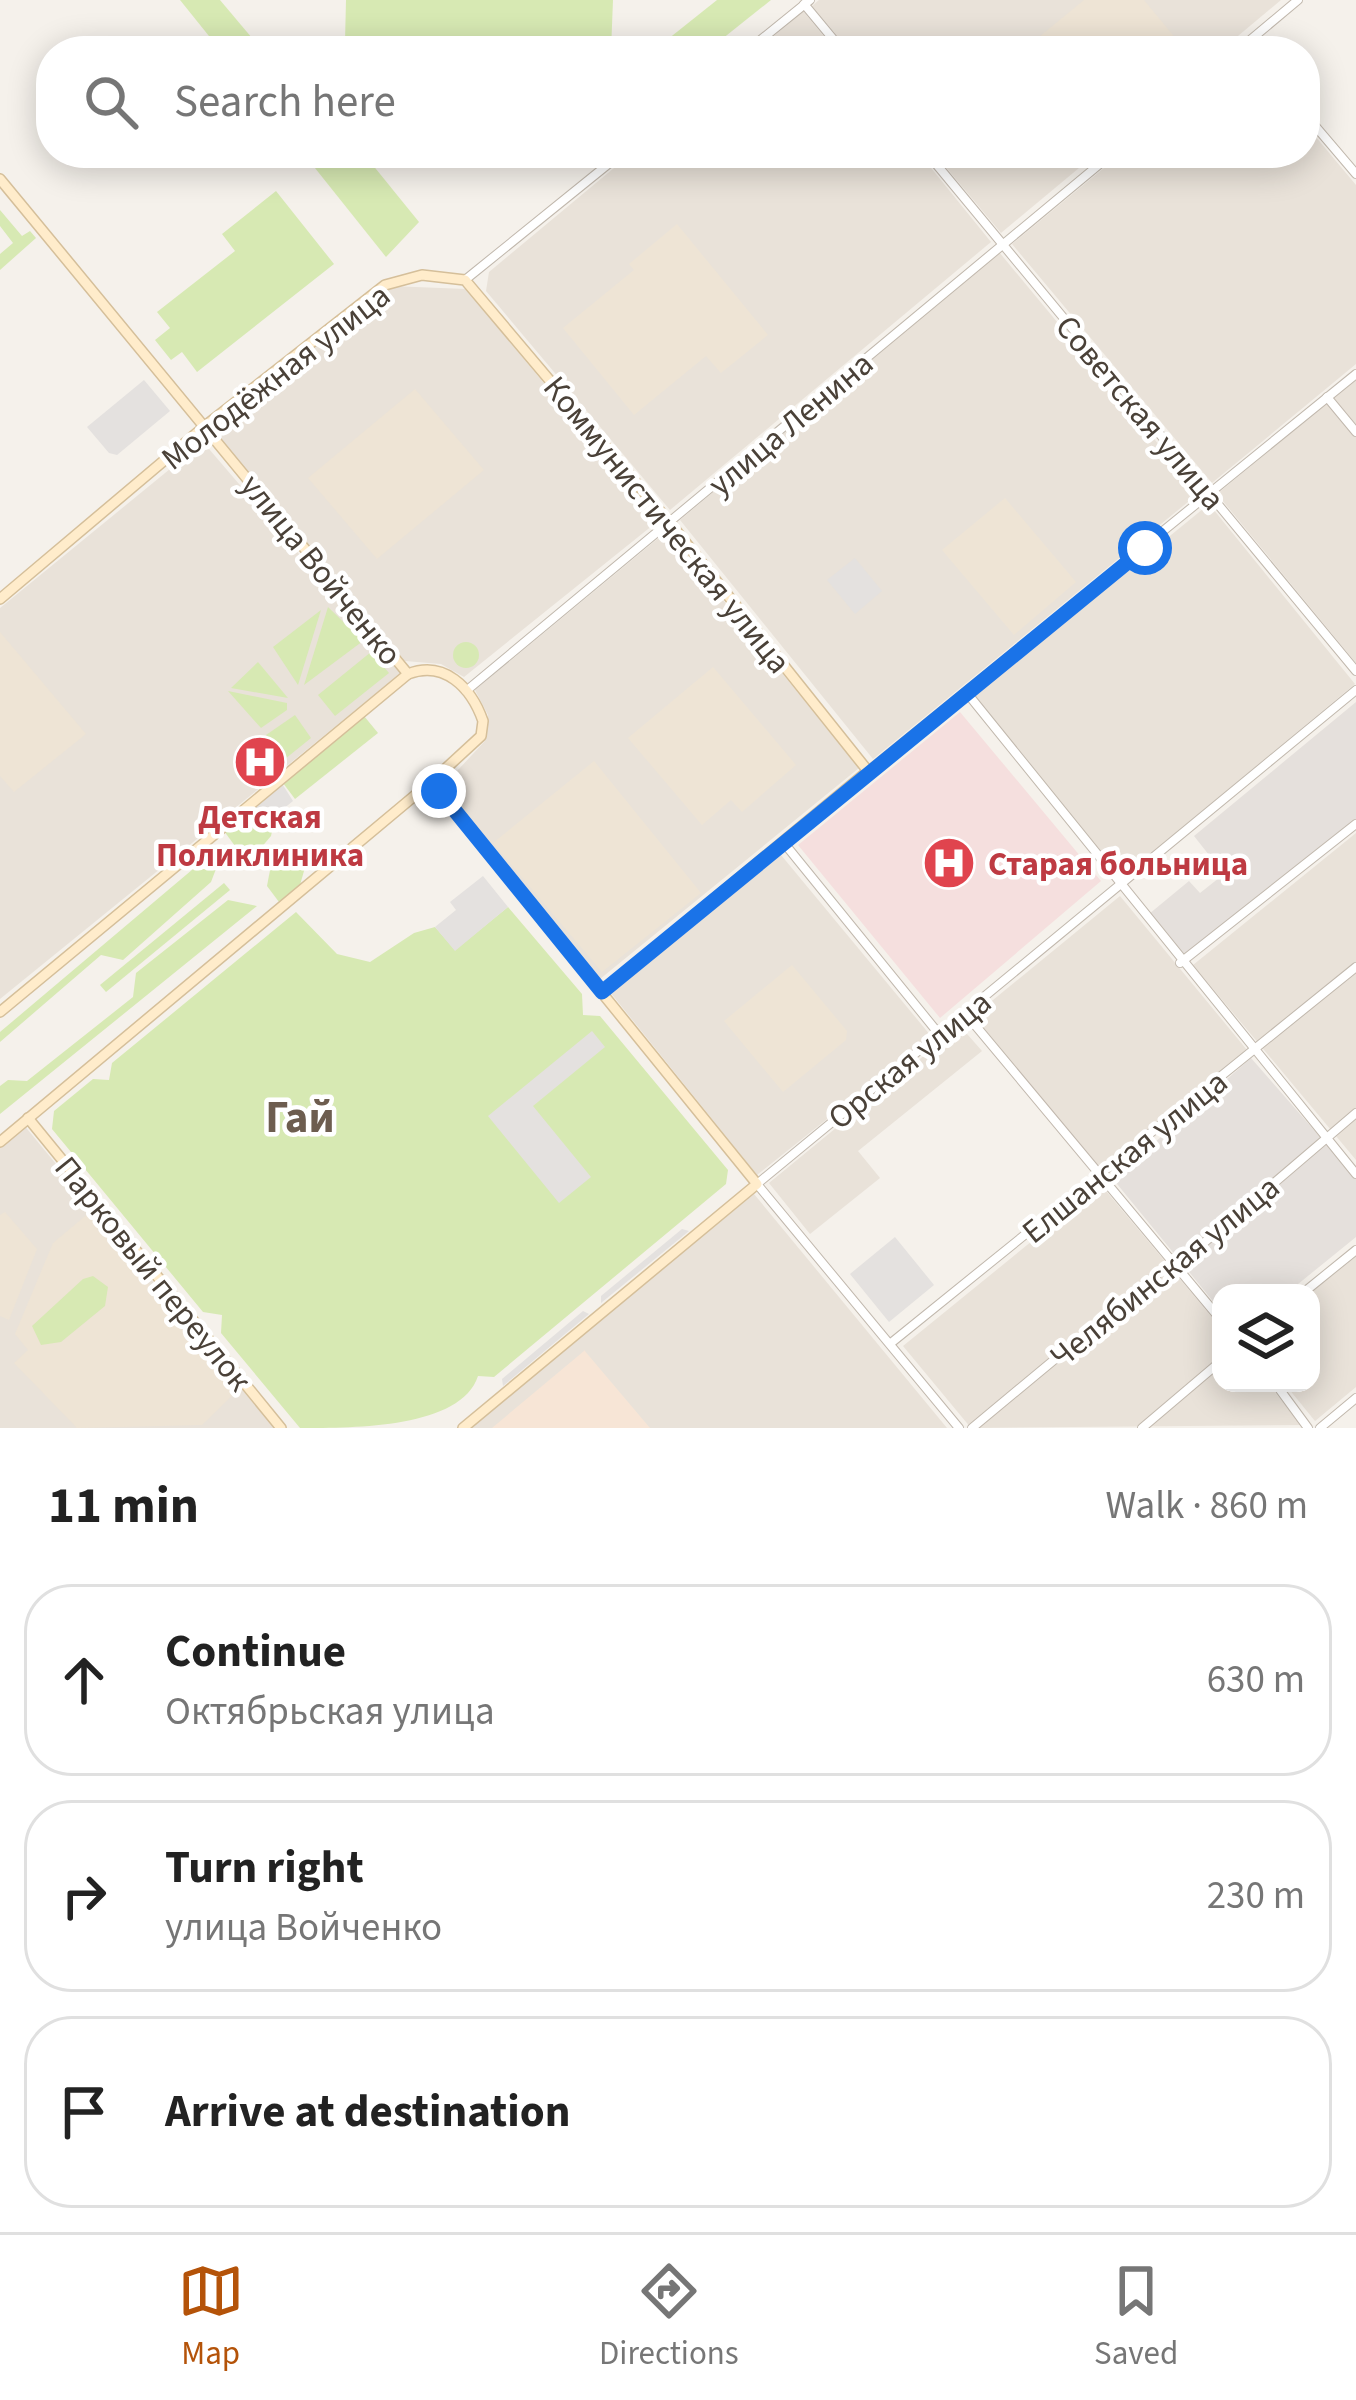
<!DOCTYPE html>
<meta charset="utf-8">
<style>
:root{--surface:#fff;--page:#f6f6f6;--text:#222;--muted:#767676;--line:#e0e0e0;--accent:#b45309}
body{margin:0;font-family:"Source Sans 3",sans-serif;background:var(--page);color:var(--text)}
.controls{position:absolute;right:36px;bottom:36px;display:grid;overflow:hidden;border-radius:24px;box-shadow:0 6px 30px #0003}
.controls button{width:108px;height:108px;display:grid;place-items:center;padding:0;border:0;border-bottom:3px solid var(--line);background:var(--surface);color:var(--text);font:60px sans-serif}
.stop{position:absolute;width:36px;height:36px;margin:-27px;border:9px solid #1a73e8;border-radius:50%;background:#fff}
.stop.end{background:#1a73e8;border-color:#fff;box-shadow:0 3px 12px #0008}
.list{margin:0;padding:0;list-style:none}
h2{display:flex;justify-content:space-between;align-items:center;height:156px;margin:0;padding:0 48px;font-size:51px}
h2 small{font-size:39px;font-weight:400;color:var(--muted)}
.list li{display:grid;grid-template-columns:78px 1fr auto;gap:36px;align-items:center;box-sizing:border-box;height:192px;margin:0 24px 24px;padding:0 24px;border:3px solid var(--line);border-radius:48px}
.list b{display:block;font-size:45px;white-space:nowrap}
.list p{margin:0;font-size:39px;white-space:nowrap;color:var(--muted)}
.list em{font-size:39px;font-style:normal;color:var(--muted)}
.icon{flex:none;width:66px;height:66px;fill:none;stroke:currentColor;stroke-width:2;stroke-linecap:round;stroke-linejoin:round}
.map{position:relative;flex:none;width:1356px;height:1428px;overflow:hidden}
.search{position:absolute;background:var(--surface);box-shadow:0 6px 30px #0003;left:36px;right:36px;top:36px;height:132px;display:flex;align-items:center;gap:30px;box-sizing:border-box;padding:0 42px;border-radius:48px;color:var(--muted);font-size:45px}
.sheet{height:804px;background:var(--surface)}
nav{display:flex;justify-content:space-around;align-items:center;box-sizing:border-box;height:168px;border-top:3px solid var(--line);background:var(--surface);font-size:33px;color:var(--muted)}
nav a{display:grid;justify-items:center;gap:6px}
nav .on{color:var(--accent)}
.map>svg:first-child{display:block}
.residential{fill:#e9e2d9}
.commercial{fill:#f7e5d6}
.industrial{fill:#e5e0dc}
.education{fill:#eee4d5}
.medical{fill:#f5dfde}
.green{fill:#d7e9b3}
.parking{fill:#e4e1df}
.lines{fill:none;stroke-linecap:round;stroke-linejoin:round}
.street-casing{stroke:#c1b8ad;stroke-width:10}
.secondary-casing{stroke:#d5bf9a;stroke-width:12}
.street{stroke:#fff;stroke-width:8}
.secondary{stroke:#ffeccb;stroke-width:9}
.route{stroke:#1a73e8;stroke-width:15}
.labels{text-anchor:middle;stroke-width:9;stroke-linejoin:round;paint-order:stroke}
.street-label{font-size:33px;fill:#4a4138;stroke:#fff}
.health-label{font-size:33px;font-weight:bold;fill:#be3a42;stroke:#fff}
.district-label{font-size:45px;font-weight:bold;fill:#6d5d4f;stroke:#fff}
</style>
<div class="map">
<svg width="1356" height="1428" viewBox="0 0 1356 1428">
<rect width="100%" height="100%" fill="#f5f1eb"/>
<g class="residential">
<path d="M819 0H1281L1220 51H850L812 6Z"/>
<path d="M803 11 836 51H756Z"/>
<path d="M1305 124 1356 185V364L1212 483 1012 244 1122 153H1305Z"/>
<path d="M632 153H919L991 242 670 510 486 291 489 272Z"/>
<path d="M934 153H1097L1001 233Z"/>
<path d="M999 252 1199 493 873 759 680 520Z"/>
<path d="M390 286 466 289 658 521 464 677 441 664 405 661 212 431Z"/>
<path d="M1356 379V663L1217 494Z"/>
<path d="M203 442 401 673 0 999V608Z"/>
<path d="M1209 504 1355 684 1120 879 973 697Z"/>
<path d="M667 531 859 768 600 979 443 786 485 741 488 715 475 690Z"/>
<path d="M1356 833V1160L1193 965Z"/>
<path d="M781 855 931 1036 757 1175 610 992Z"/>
<path d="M1120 896 1247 1050 1100 1169 971 1018Z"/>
<path d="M960 1026 982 1051 858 1151 880 1178 810 1234 769 1183Z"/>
<path d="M23 1124 274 1428H0V1144Z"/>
<path d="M1101 1185 1221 1328V1383H1267L1302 1425 971 1428 903 1346Z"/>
<path d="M754 1194 947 1428H470Z"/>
<path d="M1356 1253V1387L1315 1421 1284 1383H1311V1293H1306Z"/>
</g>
<path class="commercial" d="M584 1350 650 1428H492L584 1351Z"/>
<g class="industrial">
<path d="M1356 702V819L1182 957 1149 914 1189 881 1200 893 1224 874 1194 836Z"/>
<path d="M1251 1058 1356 1178V1237L1287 1293H1221V1311L1113 1179Z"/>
</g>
<g class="education">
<path d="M1084 0H1144L1186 51H1022Z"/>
<path d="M677 224 768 335 721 373 706 356 634 415 563 328 634 270 629 264Z"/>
<path d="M415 389 484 470 377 559 308 478Z"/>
<path d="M1005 498 1076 582 1014 635 942 550Z"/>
<path d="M0 632 86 734 14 792 0 776Z"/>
<path d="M713 667 796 765 742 812 731 800 702 825 628 738Z"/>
<path d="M594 761 701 893 602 972 493 843Z"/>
<path d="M792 965 847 1031 846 1040 783 1092 724 1021Z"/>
<path d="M5 1212 37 1249 9 1320 0 1316V1215Z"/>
<path d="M90 1212 236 1392 202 1425 77 1428 14 1363 28 1350 15 1334 53 1243Z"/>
</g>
<path class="medical" d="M960 712 1101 881 940 1018 798 845Z"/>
<g class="green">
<path d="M180 0H220L263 51H221Z"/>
<path d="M346 0H613L611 51H351L345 42Z"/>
<path d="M717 0H771L707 51H653Z"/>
<path d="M303 153H363L419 222 386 257Z"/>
<path d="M276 191 334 264 197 372 182 352 171 360 155 340 170 328 157 312 235 251 222 234Z"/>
<path d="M0 210 22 236 30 231 36 238 0 270V254L13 243 0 226Z"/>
<path d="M328 607 363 641 304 685Z"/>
<path d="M321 610 298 685 273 647Z"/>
<circle cx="466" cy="655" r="13"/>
<path d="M371 652 389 673 335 716 318 695Z"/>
<path d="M258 662 288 698 231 688Z"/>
<path d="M228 691 287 703V710L261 728Z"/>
<path d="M295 715 311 738 285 759 266 735Z"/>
<path d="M364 716 378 733 295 799 283 783Z"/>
<path d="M270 808 276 813 271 836 260 849 235 846 224 831 243 815Z"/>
<path d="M212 853 219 861 211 882 123 960 101 955 0 1042V1032Z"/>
<path d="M286 856 308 857 300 885 279 902 267 886 271 865Z"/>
<path d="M224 883 230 890 106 992 100 985Z"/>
<path d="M228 900 257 906 0 1114V1086L8 1080 27 1081 133 997 136 973Z"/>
<path d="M508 907 582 994 583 1015 600 1016 728 1170 726 1184 494 1377 478 1376C461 1428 356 1428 300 1428L221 1333 222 1315 203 1312 52 1129 54 1111 93 1079 109 1080 112 1063 296 912 337 954 370 962 414 933 435 927 455 950Z"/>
<path d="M93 1276 108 1287 105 1306 61 1342 41 1345 32 1326 83 1279Z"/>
</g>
<g class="parking">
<path d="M549 41 611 42V51H549Z"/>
<path d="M144 380 170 411 117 455 109 453 87 427Z"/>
<path d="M855 558 882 591 855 614 827 580Z"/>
<path d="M281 782 293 801 277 814 270 808 243 813Z"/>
<path d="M483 876 508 907 455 951 435 927 456 910 450 902Z"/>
<path d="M592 1031 605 1047 533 1106 591 1177 559 1203 488 1116Z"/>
<path d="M682 1229 689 1231 601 1303V1296Z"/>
<path d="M895 1237 934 1285 889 1322 850 1274Z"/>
<path d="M583 1311 589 1314 503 1386 502 1379Z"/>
</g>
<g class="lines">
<g class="street-casing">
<g id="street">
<path d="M804 4 843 51"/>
<path d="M747 51 810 0"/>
<path d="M1237 51 1298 0"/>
<path d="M1305 114 1356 174"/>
<path d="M927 153 1356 671"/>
<path d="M465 280 622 153"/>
<path d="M1327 397 1356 432"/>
<path d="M466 691 1113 153"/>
<path d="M967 693 1356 1174"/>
<path d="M868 771 1356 374"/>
<path d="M784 843 939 1034"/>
<path d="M1180 963 1356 824"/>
<path d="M965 1013 1221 1320"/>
<path d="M1303 1293 1356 1250"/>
<path d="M891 1343 1356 967"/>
<path d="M1275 1383 1308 1428"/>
<path d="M959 1428 757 1184 1356 690"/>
<path d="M972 1428 1172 1262 1199 1247 1356 1113"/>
<path d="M1142 1428 1221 1361"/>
<path d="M1320 1428 1356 1398"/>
</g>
</g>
<g class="secondary-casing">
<g id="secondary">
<path d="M0 179 408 674C444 660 471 687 483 721L481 736 431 782 0 1142"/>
<path d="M0 599 205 426 385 285 422 275 465 280 670 523 868 771 602 992"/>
<path d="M431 782 757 1184 463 1428"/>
<path d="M0 1012 408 674"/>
<path d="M28 1118 281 1428"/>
</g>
</g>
<use href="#street" class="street"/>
<use href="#secondary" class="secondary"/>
</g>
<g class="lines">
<path class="route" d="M439 791 602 992 1145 548"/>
</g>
<defs>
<g id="hospital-disc" transform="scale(2.7)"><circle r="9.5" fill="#e0444e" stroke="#fff"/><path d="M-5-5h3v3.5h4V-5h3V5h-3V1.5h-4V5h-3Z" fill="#fff"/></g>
</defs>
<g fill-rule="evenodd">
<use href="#hospital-disc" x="260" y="762"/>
<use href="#hospital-disc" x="949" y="863"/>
</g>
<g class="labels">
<g class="street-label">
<text transform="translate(275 376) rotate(-38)" y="12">Молодёжная улица</text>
<text transform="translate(1141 412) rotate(50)" y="12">Советская улица</text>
<text transform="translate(790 423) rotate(-40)" y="12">улица Ленина</text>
<text transform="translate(668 524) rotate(51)" y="12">Коммунистическая улица</text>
<text transform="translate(322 569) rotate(51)" y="12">улица Войченко</text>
<text transform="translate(909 1059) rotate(-39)" y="12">Орская улица</text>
<text transform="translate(1124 1156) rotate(-39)" y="12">Елшанская улица</text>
<text transform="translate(1164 1271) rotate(-39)" y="12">Челябинская улица</text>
<text transform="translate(154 1273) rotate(51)" y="12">Парковый переулок</text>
</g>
<g class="health-label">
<text x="260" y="828">Детская<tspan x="260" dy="38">Поликлиника</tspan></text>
<text x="988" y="875" text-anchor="start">Старая больница</text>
</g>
<g class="district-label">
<text x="300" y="1132">Гай</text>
</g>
</g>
</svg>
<div class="controls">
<button><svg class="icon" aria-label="layers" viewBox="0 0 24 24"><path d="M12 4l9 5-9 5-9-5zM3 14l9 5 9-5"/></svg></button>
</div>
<div class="stop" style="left:1145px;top:548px"></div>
<div class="stop end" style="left:439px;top:791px"></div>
<div class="search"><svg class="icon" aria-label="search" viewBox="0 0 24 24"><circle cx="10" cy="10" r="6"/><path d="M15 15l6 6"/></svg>Search here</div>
</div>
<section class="sheet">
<h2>11 min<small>Walk · 860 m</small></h2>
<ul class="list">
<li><svg class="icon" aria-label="ahead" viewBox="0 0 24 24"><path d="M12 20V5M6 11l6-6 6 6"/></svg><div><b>Continue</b><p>Октябрьская улица</p></div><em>630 m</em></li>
<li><svg class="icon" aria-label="right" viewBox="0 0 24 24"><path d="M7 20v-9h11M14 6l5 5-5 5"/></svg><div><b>Turn right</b><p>улица Войченко</p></div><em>230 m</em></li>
<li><svg class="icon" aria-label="arrive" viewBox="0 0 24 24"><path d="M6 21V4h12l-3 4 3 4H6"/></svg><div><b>Arrive at destination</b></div></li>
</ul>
</section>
<nav>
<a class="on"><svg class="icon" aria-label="map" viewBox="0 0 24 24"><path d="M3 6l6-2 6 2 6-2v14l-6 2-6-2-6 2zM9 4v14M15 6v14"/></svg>Map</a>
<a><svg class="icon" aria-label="directions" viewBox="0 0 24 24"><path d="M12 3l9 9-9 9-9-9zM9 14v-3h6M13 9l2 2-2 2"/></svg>Directions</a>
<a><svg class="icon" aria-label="saved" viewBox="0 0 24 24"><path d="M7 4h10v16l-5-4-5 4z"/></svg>Saved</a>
</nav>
